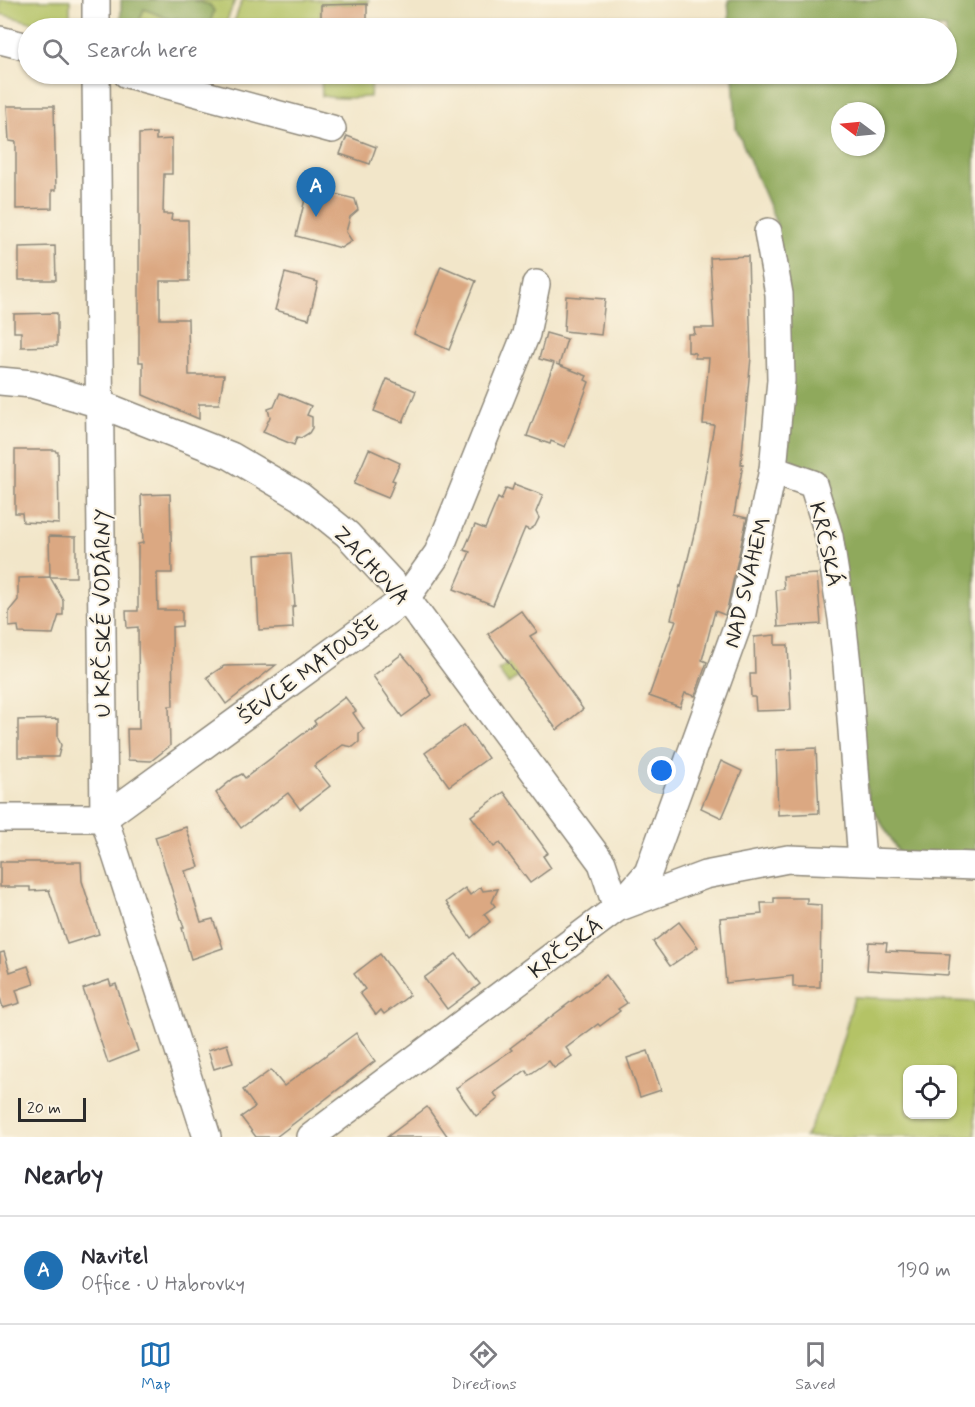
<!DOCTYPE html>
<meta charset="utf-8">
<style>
:root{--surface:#fff;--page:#f2f2f3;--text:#2b2b33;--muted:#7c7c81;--line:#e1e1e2;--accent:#1f6fb2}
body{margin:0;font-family:Mynerve,sans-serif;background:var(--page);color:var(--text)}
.controls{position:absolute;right:18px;bottom:18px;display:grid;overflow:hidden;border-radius:12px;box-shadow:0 2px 4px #0004}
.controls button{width:54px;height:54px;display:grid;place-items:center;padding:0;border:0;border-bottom:2px solid var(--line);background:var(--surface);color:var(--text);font:30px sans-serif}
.compass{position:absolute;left:831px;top:102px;width:54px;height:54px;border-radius:50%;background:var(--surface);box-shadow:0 2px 4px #0004;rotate:286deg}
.scale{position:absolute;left:18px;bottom:15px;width:68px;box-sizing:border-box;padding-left:6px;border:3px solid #2b2b2b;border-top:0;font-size:16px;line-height:21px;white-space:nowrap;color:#2b2b2b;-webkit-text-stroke:4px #fcf5e5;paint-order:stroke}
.you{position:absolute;left:662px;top:771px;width:21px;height:21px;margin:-15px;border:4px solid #fff;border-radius:50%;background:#1a73e8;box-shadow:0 0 0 9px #1a73e833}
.badge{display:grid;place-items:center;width:39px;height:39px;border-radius:50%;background:var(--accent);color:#fff;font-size:20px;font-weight:700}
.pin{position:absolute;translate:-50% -50px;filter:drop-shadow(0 2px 3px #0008)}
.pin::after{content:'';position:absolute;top:32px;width:21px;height:18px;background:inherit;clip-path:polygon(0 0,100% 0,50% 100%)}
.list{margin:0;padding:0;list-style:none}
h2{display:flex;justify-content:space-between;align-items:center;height:78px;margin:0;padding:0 24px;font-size:26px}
h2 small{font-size:20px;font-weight:400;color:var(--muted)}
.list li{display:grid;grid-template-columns:39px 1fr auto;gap:18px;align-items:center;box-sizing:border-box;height:108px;padding:0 24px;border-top:2px solid var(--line)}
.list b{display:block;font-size:22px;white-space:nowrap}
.list p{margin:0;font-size:20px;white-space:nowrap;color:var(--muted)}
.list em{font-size:20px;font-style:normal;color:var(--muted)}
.icon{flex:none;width:33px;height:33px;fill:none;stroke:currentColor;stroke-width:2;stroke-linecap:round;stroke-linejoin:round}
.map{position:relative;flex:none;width:975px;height:1137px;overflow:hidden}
.search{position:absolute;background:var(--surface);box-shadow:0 2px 4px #0004;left:18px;right:18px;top:18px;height:66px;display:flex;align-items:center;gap:15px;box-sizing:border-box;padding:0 21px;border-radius:33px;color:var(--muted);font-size:22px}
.sheet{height:186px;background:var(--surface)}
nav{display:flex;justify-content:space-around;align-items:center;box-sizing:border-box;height:84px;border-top:2px solid var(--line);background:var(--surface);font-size:16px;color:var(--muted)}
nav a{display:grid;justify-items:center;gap:3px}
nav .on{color:var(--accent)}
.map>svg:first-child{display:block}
.green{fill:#b4c366;stroke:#707748;stroke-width:1.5;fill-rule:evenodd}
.forest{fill:#8fa95b;stroke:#5d6a43;stroke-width:1.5;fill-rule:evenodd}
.building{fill:#dba882}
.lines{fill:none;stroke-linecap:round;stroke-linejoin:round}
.street-casing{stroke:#8e887a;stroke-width:30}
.street{stroke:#fff;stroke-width:27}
.labels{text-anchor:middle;stroke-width:4.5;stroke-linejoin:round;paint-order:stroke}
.street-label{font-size:22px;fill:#2b2b2b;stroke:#fcf5e5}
</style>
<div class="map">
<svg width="975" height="1137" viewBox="0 0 975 1137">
<rect width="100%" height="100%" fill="#fcf5e5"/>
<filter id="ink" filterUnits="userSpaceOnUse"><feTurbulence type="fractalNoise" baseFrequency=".0167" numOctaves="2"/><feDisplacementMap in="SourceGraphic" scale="12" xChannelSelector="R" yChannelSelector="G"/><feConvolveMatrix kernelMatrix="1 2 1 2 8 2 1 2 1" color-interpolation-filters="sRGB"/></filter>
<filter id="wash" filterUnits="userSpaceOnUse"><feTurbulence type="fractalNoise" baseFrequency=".008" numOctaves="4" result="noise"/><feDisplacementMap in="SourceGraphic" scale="24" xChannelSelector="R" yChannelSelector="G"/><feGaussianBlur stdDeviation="1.35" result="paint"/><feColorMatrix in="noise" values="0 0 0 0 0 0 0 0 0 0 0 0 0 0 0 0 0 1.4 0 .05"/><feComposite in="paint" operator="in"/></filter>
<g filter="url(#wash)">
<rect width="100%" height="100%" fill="#f2e6c9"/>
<g class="green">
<path d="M0 0H70V16L53 28 0 14Z"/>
<path d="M193 0H235L224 28H201L209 25 214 11 210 5Z"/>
<path d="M242 0H369L367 4 321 5 320 28H312L313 19H304L303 28H305H232Z"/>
<path d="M144 9 172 20 177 18 184 26 193 28H139L140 19Z"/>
<path d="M301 74H378L371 87 370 97C353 98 338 99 322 96L321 77 301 75Z"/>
<path d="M521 655 519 676 508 684 498 670Z"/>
<path d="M854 997 975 1002V1137H805C828 1092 842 1046 854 997ZM908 1070H952V1114H908Z"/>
</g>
<g class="forest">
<path d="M121 0H192L210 5 214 11 209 25C196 31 187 28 177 18L172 20 144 9 140 19 139 28H121Z"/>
<path d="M728 0H975V859L900 855 869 802 824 486 784 453 776 223 736 128 733 74H946V28H730ZM840 111H876V147H840Z"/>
</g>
<g id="blocks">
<g class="building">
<path d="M367 4V23L321 24V5Z"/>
<path d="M7 106H54L56 190H52V208L16 209V142L9 141Z"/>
<path d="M156 133V140L172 139V174H164L163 214H172L171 220H188L189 281H160V319H188L189 375H224L219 404H199V419L143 395V362H139V134Z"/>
<path d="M347 136 376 147 370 164 340 154Z"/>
<path d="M308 187 355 199 358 210 350 217 346 232 352 241 341 248 296 236Z"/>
<path d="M55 246 56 280H19V247Z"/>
<path d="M748 256 751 357 741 464H743L734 515 747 518 727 609 725 615 715 611 702 660 707 662 695 696 685 693 680 707 649 696 676 620 671 619 680 586 681 587 697 522 714 425 703 424 709 358H695V353L688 352V334H695L694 328H714L710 258Z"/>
<path d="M441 266 476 281 449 350 414 334Z"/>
<path d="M285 273 318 282 309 319 275 310Z"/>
<path d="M566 296 605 299 601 335 564 331Z"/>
<path d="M57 313V346L21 347V332H14V314Z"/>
<path d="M546 333 567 339 559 365 556 364 587 376 585 380 589 382 565 447 551 441 550 444 527 436 554 363 539 359Z"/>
<path d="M387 379 416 391 403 422 374 411Z"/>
<path d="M280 393 311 406 307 415 312 417V428L309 433 301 438 297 437 294 445 263 432 270 417 268 409 274 407Z"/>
<path d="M369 449 400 463 392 480 395 481 388 498 354 484Z"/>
<path d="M15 450H55L56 452H58L59 524 23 522 22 513H15Z"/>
<path d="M514 484 543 495 536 512 539 518 535 526 529 530 525 528 493 605 454 589 470 552 464 550 475 525 485 529 498 498 501 500 506 488 512 490Z"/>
<path d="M170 494 172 573H157L158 610H182V626L172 627 173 706H169L170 746 151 761 128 760 127 729H139L138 627 127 628 126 611H138V544L143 543 141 495Z"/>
<path d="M49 536 76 537V577H50Z"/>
<path d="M291 553 295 606 292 607 293 628 259 630 255 555Z"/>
<path d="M817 574 821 624 778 627 776 590 784 589 783 576Z"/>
<path d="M50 577 63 600V615H59L53 634 19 633 18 626 9 627V611L18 600V578Z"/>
<path d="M521 611 537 632 530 636 583 709 557 730 488 634Z"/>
<path d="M775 635V645H788L791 710 756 711 755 697H751L750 674H755L754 637Z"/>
<path d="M402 654 420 675 432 695 402 717 373 676Z"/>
<path d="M276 665 226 704 207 677 224 666Z"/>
<path d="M345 697 356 711 353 713 364 729 359 733V742L353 747 343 745 314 766 330 786 300 809 288 793 241 828 216 793 234 778 242 774 245 778 316 724 314 721Z"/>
<path d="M58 719V738L61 745 58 757H18V720Z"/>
<path d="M464 725 488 758 449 786 425 753Z"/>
<path d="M816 748 819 813 778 815 776 750Z"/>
<path d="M721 761 742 771 722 818 701 808Z"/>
<path d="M504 792 548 853 543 856 551 868 530 883 500 843 494 847 471 816Z"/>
<path d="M186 827 199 867 185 871 201 922 213 919 223 948 191 959 182 928H184L155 837Z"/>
<path d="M0 862H81L82 881 99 934 67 944 49 890 30 891V887H0Z"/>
<path d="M481 887 483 891 498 889 492 902 495 906 484 914 490 922 471 938 446 902 465 888 470 895Z"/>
<path d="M774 898H807V904L821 905 820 987H793V976L726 983 720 918 762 914 761 903H774Z"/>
<path d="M679 922 698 947 670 966 653 942Z"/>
<path d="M869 942 887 943 886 951 950 954 948 975 867 970Z"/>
<path d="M4 952 10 972 28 966 34 984 16 990 20 1003 3 1008 0 998V953Z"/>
<path d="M380 954 410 995 384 1014 381 1010 376 1015 360 993 365 989 354 974Z"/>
<path d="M456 954 480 984 447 1009 424 978Z"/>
<path d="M606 975 627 1003 618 1009 620 1011 600 1026 598 1024 566 1048 572 1056 554 1068 549 1061 529 1075 526 1070 494 1093 498 1099 476 1116 456 1088 512 1050 510 1048Z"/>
<path d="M109 980 111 986 116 984 138 1051 108 1063 83 989Z"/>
<path d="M356 1033 375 1061 276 1137H256L241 1117 255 1107 243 1090 271 1070 284 1086Z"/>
<path d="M227 1044 233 1063 214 1069 208 1050Z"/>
<path d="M648 1051 661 1090 640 1097 627 1058Z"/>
<path d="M427 1107 448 1137H387Z"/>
</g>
</g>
</g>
<g filter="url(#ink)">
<use href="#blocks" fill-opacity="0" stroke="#8e887a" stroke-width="1.5"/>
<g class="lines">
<g class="street-casing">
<g id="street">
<path d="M96 0V28"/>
<path d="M0 40 28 47"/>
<path d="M96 74 104 818 207 1137"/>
<path d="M127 74 332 129"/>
<path d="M0 381 32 384 100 404 231 456 301 497 347 534 406 598 602 863 617 908"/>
<path d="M773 470 813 484 829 536 842 619 847 665 862 861"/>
<path d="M0 818H104L406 598 438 553 526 334 536 284"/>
<path d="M620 905 648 873 742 613 773 470 781 380 779 294 768 232"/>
<path d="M311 1137 617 908 705 875 788 859 975 866"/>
</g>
</g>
<use href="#street" class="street"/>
</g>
</g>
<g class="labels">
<g class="street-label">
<text transform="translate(827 544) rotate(77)" y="8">KRČSKÁ</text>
<text transform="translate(372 565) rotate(47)" y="8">ZACHOVA</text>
<text transform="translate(746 582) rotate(-76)" y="8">NAD SVAHEM</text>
<text transform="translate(102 613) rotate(-90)" y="8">U KRČSKÉ VODÁRNY</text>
<text transform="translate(308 669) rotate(-36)" y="8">ŠEVCE MATOUŠE</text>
<text transform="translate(565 947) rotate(-37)" y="8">KRČSKÁ</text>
</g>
</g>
</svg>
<div class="controls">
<button><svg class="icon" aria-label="locate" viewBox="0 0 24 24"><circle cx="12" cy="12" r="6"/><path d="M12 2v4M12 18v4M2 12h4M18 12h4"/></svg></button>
</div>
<svg class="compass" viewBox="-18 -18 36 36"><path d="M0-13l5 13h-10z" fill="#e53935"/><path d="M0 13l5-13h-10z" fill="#7c7c81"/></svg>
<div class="scale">20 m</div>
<div class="you"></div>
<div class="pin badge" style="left:316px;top:217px">A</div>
<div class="search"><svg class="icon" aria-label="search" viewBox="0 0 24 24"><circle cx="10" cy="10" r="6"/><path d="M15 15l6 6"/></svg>Search here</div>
</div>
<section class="sheet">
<h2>Nearby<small></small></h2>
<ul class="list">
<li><span class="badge">A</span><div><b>Navitel</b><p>Office · U Habrovky</p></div><em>190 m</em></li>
</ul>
</section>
<nav>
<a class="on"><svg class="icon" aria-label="map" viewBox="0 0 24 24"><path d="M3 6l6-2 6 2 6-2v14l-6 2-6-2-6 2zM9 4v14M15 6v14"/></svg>Map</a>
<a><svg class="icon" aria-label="directions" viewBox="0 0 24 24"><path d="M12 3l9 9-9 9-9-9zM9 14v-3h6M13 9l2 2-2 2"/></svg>Directions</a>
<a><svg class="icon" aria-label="saved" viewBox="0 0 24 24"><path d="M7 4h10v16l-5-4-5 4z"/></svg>Saved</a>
</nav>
